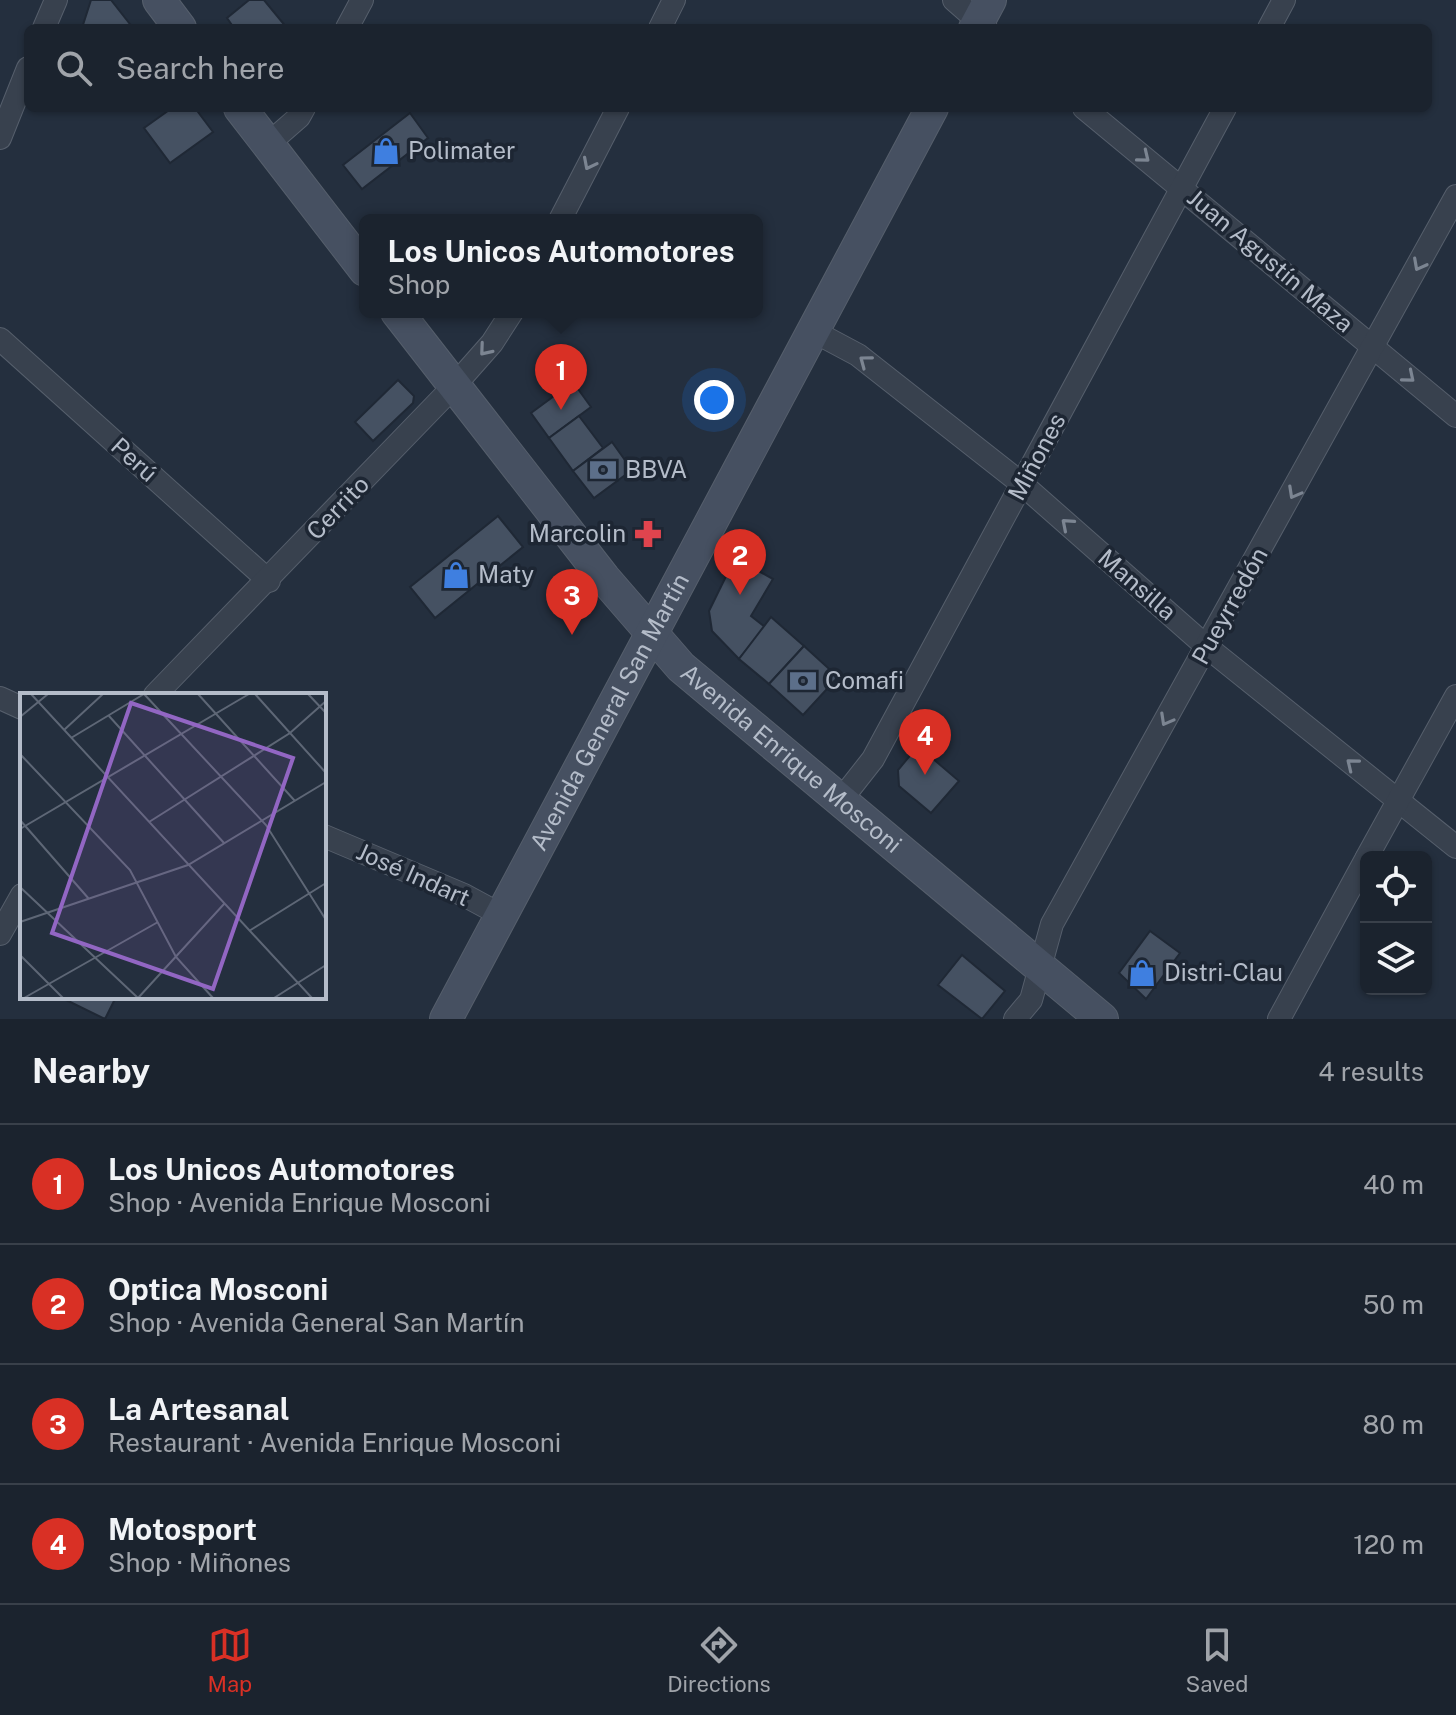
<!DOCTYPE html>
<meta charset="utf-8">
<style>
:root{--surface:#1b232e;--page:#282f3a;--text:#f1f3f6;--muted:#a0a4aa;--line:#39404a;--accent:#d93025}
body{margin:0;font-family:"Public Sans",sans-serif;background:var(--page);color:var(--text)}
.controls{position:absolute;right:24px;bottom:24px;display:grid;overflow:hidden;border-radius:12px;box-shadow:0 2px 6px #0004}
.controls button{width:72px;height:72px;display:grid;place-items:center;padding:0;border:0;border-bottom:2px solid var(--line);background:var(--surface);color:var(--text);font:40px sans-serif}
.you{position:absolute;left:714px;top:400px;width:28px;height:28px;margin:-20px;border:6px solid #fff;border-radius:50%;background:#1a73e8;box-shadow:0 0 0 12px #1a73e833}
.badge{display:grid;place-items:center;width:52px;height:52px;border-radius:50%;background:var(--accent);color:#fff;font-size:26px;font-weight:700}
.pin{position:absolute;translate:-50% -66px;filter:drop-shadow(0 2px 4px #0008)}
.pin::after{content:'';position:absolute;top:42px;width:28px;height:24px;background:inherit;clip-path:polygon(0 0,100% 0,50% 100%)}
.popup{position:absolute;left:359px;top:214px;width:404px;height:104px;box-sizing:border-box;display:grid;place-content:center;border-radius:12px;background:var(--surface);filter:drop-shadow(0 2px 6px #0005);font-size:26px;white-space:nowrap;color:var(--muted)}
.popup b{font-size:30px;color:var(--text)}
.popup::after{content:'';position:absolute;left:50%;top:100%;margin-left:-16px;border:16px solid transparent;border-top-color:var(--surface)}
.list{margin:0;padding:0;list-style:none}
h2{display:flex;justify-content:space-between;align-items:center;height:104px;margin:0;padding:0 32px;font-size:34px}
h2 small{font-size:26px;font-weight:400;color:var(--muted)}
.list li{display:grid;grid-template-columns:52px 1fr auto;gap:24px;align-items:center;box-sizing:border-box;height:120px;padding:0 32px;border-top:2px solid var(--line)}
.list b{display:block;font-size:30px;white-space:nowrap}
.list p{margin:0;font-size:26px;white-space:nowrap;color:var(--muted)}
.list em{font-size:26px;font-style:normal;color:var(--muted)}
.icon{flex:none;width:44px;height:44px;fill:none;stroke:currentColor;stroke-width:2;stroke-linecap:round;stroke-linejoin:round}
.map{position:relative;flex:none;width:1456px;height:1019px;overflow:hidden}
.search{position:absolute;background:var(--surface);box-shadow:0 2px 6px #0004;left:24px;right:24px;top:24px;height:88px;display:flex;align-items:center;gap:20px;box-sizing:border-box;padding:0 28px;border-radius:12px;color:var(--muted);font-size:30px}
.sheet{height:584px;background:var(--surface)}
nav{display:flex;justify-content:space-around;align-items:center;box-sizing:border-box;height:112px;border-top:2px solid var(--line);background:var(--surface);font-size:22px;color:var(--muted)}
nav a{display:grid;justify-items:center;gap:4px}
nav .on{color:var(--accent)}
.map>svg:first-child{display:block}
.building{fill:#455162;stroke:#1f2835;stroke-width:2}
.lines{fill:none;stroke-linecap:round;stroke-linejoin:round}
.street-casing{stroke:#565f6c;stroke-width:24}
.secondary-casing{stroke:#565f6c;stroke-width:34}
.street{stroke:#38414e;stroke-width:22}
.secondary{stroke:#465061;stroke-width:32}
.oneway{stroke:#7c8592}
.labels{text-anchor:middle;stroke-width:7;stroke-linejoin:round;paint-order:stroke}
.poi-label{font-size:24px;fill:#b4bcc9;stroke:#1d2633;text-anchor:start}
.street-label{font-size:24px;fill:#b4bcc9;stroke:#1d2633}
.inset-road{fill:none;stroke:#5e6776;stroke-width:2}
.view{fill:#9266c3;fill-opacity:0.15;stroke:#9266c3;stroke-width:4}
.inset-edge{fill:none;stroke:#b4bcc9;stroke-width:4}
</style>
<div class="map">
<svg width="1456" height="1019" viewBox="0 0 1456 1019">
<rect width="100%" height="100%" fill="#242f3e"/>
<g class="building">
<path d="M91 0H111L133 28H82Z"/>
<path d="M249 0H264L287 28H234L227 18Z"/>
<path d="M172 108H195L213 132 170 163 144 128Z"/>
<path d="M410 113 428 138 362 189 343 165Z"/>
<path d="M398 380 414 396 413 403 373 441 355 422Z"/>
<path d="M573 382 591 407 549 438 531 413Z"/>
<path d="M579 416 603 448 573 471 549 438Z"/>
<path d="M612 442 632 470 594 498 573 471Z"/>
<path d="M498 516 523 547 435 618 410 587Z"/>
<path d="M735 558 773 579 751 616 765 627 739 659 712 631 709 611Z"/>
<path d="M771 617 804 646 769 684 739 659Z"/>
<path d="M804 646 838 677 803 715 769 684Z"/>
<path d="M918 746 959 781 931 813 899 786 898 770Z"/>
<path d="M1150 931 1180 953 1146 999 1119 973Z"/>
<path d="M962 955 1005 991 982 1019 938 985Z"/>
<path d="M60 997H116L105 1019Z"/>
</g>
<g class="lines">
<g class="street-casing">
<g id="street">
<path d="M954 0 986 28"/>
<path d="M44 28 56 0"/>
<path d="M347 28 362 0"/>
<path d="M660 28 674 0"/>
<path d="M1269 28 1284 0"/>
<path d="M1084 108 1456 416"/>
<path d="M0 138 28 68"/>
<path d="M268 144 299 117 304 108"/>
<path d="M560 220 618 108"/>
<path d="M813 331 858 355 1022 484 1207 647 1456 847"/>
<path d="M0 339 269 581"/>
<path d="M155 695 454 386 492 343 512 312"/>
<path d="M0 698 22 708"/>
<path d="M840 801 873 759 1225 108"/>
<path d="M324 836 464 895 501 915"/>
<path d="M1367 857 1456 696"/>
<path d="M0 934 22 895"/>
<path d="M1015 1019 1031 1000 1052 924 1456 196"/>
<path d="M1279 1019 1366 859"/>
</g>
</g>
<g class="secondary-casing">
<g id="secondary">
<path d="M159 0 180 28"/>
<path d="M975 28 990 0"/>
<path d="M240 108 365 270"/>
<path id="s1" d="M397 312 604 578 681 667 1102 1019"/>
<path id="s2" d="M446 1019 932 108"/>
</g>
</g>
<use href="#street" class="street"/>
<use href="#secondary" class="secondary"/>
</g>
<defs><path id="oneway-chevron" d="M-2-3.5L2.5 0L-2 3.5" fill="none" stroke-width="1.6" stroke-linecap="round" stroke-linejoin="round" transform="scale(2)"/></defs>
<g class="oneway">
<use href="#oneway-chevron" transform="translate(1144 157) rotate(39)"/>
<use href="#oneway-chevron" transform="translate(589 164) rotate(117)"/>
<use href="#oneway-chevron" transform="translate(1419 265) rotate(118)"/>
<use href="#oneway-chevron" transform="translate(485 350) rotate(130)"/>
<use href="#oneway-chevron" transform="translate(865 361) rotate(-143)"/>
<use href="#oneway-chevron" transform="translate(1409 377) rotate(40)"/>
<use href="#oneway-chevron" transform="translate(1294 493) rotate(119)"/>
<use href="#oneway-chevron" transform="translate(1067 524) rotate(-139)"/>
<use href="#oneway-chevron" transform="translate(1166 720) rotate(119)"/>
<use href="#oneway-chevron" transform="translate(1352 764) rotate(-141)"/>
</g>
<defs>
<g id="shop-bare" transform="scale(2.16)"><path d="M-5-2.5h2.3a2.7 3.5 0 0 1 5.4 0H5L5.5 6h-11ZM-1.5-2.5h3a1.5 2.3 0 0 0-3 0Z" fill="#3f7fe0" stroke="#1d2633" stroke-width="2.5" paint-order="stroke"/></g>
<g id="bank-bare" transform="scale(2.16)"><path d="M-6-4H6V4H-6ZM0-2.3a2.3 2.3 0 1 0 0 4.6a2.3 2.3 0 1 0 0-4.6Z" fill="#5c6f8a" stroke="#1d2633" stroke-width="2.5" paint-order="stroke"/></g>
<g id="pharmacy-bare" transform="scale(2.16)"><path d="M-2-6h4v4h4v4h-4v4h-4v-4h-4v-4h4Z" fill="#e0444e" stroke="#1d2633" stroke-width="2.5" paint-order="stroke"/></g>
</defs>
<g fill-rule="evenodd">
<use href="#shop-bare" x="386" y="151"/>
<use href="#bank-bare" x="603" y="470"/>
<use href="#pharmacy-bare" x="648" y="534"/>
<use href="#shop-bare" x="456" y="575"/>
<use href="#bank-bare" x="803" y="681"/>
<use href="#shop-bare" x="1142" y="973"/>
</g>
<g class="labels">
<g class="poi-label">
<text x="408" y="159">Polimater</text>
<text x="625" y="478">BBVA</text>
<text x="626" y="542" text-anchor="end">Marcolin</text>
<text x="478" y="583">Maty</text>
<text x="825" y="689">Comafi</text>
<text x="1164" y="981">Distri-Clau</text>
</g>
<g class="street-label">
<text transform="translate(1270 261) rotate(40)" y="8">Juan Agustín Maza</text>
<text transform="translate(1037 457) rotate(-62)" y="8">Miñones</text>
<text transform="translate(134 460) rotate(42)" y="8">Perú</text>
<text transform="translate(338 508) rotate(-46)" y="8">Cerrito</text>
<text transform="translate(1137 585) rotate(41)" y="8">Mansilla</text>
<text transform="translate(1230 606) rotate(-61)" y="8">Pueyrredón</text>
<text dy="8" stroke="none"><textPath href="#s2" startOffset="348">Avenida General San Martín</textPath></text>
<text dy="8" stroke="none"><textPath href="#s1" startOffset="598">Avenida Enrique Mosconi</textPath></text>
<text transform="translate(413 875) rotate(24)" y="8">José Indart</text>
</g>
</g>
<g transform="translate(20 693)">
<rect width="306" height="306" fill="#242f3e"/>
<path class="inset-road" d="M11 1 292 305M124 1 246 132 306 227M178 1 275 108M235 1 306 80M288 1 306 20M89 23 204 150M0 24 28 1M44 37 83 1M51 45 124 1M0 61 110 177 156 264 193 305M0 127 69 206M129 129 270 40 306 8M0 136 229 1M0 194 118 305M0 229 168 172 306 89M229 238 306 190M0 262 43 305M4 305 138 229M118 305 204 211M254 305 306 272"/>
<path class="view" d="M111 10 273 65 193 296 32 240Z"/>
<rect width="306" height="306" class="inset-edge"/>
</g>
</svg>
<div class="controls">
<button><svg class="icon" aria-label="locate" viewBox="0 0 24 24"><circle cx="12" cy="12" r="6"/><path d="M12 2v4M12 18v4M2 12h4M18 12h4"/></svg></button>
<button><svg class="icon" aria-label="layers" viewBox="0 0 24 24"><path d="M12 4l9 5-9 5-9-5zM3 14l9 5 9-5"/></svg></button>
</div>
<div class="you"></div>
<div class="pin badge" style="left:561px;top:410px">1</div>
<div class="popup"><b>Los Unicos Automotores</b>Shop</div>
<div class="pin badge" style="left:740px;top:595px">2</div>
<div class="pin badge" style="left:572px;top:635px">3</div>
<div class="pin badge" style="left:925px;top:775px">4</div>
<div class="search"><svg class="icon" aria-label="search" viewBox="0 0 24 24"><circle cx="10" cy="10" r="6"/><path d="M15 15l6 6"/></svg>Search here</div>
</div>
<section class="sheet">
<h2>Nearby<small>4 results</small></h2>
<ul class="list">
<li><span class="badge">1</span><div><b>Los Unicos Automotores</b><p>Shop · Avenida Enrique Mosconi</p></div><em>40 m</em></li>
<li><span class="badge">2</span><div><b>Optica Mosconi</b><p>Shop · Avenida General San Martín</p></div><em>50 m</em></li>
<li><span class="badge">3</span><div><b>La Artesanal</b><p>Restaurant · Avenida Enrique Mosconi</p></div><em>80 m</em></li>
<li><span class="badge">4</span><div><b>Motosport</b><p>Shop · Miñones</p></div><em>120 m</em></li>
</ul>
</section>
<nav>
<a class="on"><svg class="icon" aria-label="map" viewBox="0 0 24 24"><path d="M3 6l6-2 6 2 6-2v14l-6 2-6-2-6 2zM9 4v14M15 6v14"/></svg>Map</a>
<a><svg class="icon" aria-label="directions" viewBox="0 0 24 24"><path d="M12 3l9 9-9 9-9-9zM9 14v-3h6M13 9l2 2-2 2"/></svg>Directions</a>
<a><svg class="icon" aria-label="saved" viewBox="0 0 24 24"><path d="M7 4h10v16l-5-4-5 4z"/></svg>Saved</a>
</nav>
